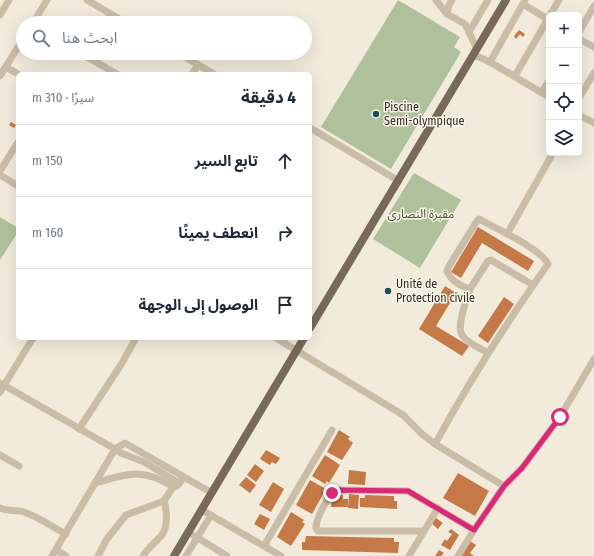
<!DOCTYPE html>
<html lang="ar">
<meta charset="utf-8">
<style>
:root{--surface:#fff;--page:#f2f2f3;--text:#1f2937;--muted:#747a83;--line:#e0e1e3}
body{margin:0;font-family:"Fira Sans Condensed","Noto Sans Arabic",sans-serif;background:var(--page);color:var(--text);direction:rtl}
.controls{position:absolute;right:12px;top:12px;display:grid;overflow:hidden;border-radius:6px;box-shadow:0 4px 16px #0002}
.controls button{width:36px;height:36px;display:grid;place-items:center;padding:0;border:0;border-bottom:1px solid var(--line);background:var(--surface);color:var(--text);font:20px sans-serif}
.stop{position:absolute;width:12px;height:12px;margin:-9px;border:3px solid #db2777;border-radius:50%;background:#fff}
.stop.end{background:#db2777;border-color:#fff;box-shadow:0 1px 4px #0008}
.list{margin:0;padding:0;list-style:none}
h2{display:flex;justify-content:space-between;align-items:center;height:52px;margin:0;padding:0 16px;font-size:17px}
h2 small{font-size:13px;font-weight:400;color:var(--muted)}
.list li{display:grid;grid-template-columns:26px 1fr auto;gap:12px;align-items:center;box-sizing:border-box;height:72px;padding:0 16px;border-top:1px solid var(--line)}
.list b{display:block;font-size:15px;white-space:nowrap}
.list em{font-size:13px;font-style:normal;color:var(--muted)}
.icon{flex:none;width:22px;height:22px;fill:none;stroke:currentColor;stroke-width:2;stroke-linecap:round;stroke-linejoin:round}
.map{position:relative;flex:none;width:594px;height:556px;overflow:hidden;direction:ltr}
.search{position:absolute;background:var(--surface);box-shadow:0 4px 16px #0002;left:16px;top:16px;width:296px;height:44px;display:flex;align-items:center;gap:10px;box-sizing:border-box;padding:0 14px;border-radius:22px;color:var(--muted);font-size:15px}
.panel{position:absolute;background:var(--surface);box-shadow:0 4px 16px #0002;left:16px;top:72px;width:296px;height:268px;border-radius:6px;direction:rtl}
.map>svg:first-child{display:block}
.green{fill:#afc19c}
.building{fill:#c57947}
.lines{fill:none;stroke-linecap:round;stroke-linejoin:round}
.minor{stroke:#cabda8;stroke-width:7}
.major{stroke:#796959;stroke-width:8}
.route{stroke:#db2777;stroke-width:5}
.poi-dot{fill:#1e4b58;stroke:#f9f4e8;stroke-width:1.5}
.labels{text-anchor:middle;stroke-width:3;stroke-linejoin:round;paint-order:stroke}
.poi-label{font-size:12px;fill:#372f28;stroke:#f9f4e8;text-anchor:start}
.park-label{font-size:12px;fill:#3f552c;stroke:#f9f4e8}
</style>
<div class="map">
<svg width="594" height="556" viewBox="0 0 594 556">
<rect width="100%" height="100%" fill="#f2ebdc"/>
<g class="green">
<path d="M398 0 460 37 454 47 461 52 391 169 321 127Z"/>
<path d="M414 173 461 200 420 268 373 239Z"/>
<path d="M0 217 18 228V232L0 260Z"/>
</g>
<g class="building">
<path d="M519 30 525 34 523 37 520 34 516 39 514 36Z"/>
<path d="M11 122 16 125 14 128 9 125Z"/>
<path d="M478 227 534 261 528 271 482 243 461 278 451 272Z"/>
<path d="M445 286 456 293 436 326 469 346 462 356 419 329Z"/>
<path d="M504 297 514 304 488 343 478 336Z"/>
<path d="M339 430 350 437 348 439 353 443 342 460 327 452Z"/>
<path d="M266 450 280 458 276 464 272 462 270 465 260 459Z"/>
<path d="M325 455 340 465 329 483 327 481 325 484 312 476Z"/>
<path d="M255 464 264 471 256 482 247 475Z"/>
<path d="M349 470 366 472 365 485 348 484Z"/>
<path d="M458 473 489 491 475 516 443 498Z"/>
<path d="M246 477 256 485 250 493 239 485Z"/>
<path d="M310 480 326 489 312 514 296 505Z"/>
<path d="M273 482 284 489 271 512 259 505Z"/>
<path d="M332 494 343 495V499H348V507H331Z"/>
<path d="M349 494 359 495 358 509 348 508Z"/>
<path d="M365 495 394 496V501H397V509L360 507V498H365Z"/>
<path d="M291 512 304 520 302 522 305 524 291 546 277 537Z"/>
<path d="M260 514 270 519 264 530 254 524Z"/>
<path d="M436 518 443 523 441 525 437 522 441 525 438 529 431 523Z"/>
<path d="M451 529 459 535 450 550 441 545 445 539 447 541 452 534 448 532Z"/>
<path d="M306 536 394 538V542H399L398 553 302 550V542H305Z"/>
<path d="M470 541 476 545 470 553 474 556H461Z"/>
<path d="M439 550 444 553 441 556H435Z"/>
</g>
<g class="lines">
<g class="minor">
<path d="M87 0 126 23"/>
<path d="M436 0 447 14 465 24 477 49"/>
<path d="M523 4 549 20"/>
<path d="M447 14 449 5 452 0"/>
<path d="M0 15 9 0"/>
<path d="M550 15 559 0"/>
<path d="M33 23 47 0"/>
<path d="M469 32 488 0"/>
<path d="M579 32 594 6"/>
<path d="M579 39 594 47"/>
<path d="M80 53 117 74"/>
<path d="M178 53 214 74"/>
<path d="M474 55 490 62 549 97"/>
<path d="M490 62 525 0"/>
<path d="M6 67 18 74"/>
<path d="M192 74 198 65"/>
<path d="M0 76 23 39"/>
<path d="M515 76 549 17"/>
<path d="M542 92 549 81"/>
<path d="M579 98 594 73"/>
<path d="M579 115 594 123"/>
<path d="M312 129 399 181"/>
<path d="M0 171 18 142"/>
<path d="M0 175 18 186"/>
<path d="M507 234 553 153"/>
<path d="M470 289C467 299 456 326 462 335 467 343 480 348 488 353"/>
<path d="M276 338 403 415 422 434 435 444 504 486"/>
<path d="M0 383 115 449 125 443 212 493"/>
<path d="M0 392 33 338"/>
<path d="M79 429 122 363 136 338"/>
<path d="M435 444C469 382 507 322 548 264 540 248 495 228 479 219L477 221 449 266 447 271C451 281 460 286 470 289L488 261 491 260 533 285"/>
<path d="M0 455 19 466"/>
<path d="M95 483C127 474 142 467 173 487"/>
<path d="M0 508C7 512 16 509 24 512 39 517 52 527 66 534"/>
<path d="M202 510 281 556"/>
<path d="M424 531H318L316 528C316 518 328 496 336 490L408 491 474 530"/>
<path d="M193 535 227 556"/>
<path d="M264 546 332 430"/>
<path d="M56 550 66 556"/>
<path d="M52 556 115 449 121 453 144 462 179 483"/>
<path d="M98 556 107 539 126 515 164 501 173 487 177 486 181 481"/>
<path d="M143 556C148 548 156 542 162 535 168 526 167 511 164 501"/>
<path d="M186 556 211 515"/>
<path d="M409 556 438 508"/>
<path d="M458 556 474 530 504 486 522 468 560 417 594 359"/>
</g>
<g class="major">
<path d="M310 328 506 0"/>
<path d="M174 556 304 338"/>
</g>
</g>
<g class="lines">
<path class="route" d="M332 493 336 490 408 491 474 530 504 486 522 468 560 417"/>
</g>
<g class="poi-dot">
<circle cx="376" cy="114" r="4"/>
<circle cx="388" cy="291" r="4"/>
</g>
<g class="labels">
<g class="poi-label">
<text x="384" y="111">Piscine<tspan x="384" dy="14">Semi-olympique</tspan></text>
<text x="396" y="288">Unité de<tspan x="396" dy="14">Protection civile</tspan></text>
</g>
<g class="park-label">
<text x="421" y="218">مقبرة النصارى</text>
</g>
</g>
</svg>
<div class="controls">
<button>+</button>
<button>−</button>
<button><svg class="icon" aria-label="locate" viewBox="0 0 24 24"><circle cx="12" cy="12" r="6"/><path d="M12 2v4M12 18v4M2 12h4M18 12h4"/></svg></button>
<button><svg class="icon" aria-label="layers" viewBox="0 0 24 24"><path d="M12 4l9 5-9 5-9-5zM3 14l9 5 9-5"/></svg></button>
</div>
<div class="stop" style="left:560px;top:417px"></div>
<div class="stop end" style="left:332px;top:493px"></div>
<div class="search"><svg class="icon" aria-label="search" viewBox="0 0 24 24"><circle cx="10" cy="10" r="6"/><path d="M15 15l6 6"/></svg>ابحث هنا</div>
<section class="panel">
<h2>4 دقيقة<small>سيرًا · 310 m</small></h2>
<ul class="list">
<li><svg class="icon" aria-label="ahead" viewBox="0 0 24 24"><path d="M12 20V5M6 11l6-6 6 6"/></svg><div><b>تابع السير</b></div><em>150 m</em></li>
<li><svg class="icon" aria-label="right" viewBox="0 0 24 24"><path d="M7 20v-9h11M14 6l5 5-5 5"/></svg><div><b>انعطف يمينًا</b></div><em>160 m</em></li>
<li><svg class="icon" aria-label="arrive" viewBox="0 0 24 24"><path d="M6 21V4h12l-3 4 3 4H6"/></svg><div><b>الوصول إلى الوجهة</b></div></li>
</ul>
</section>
</div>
